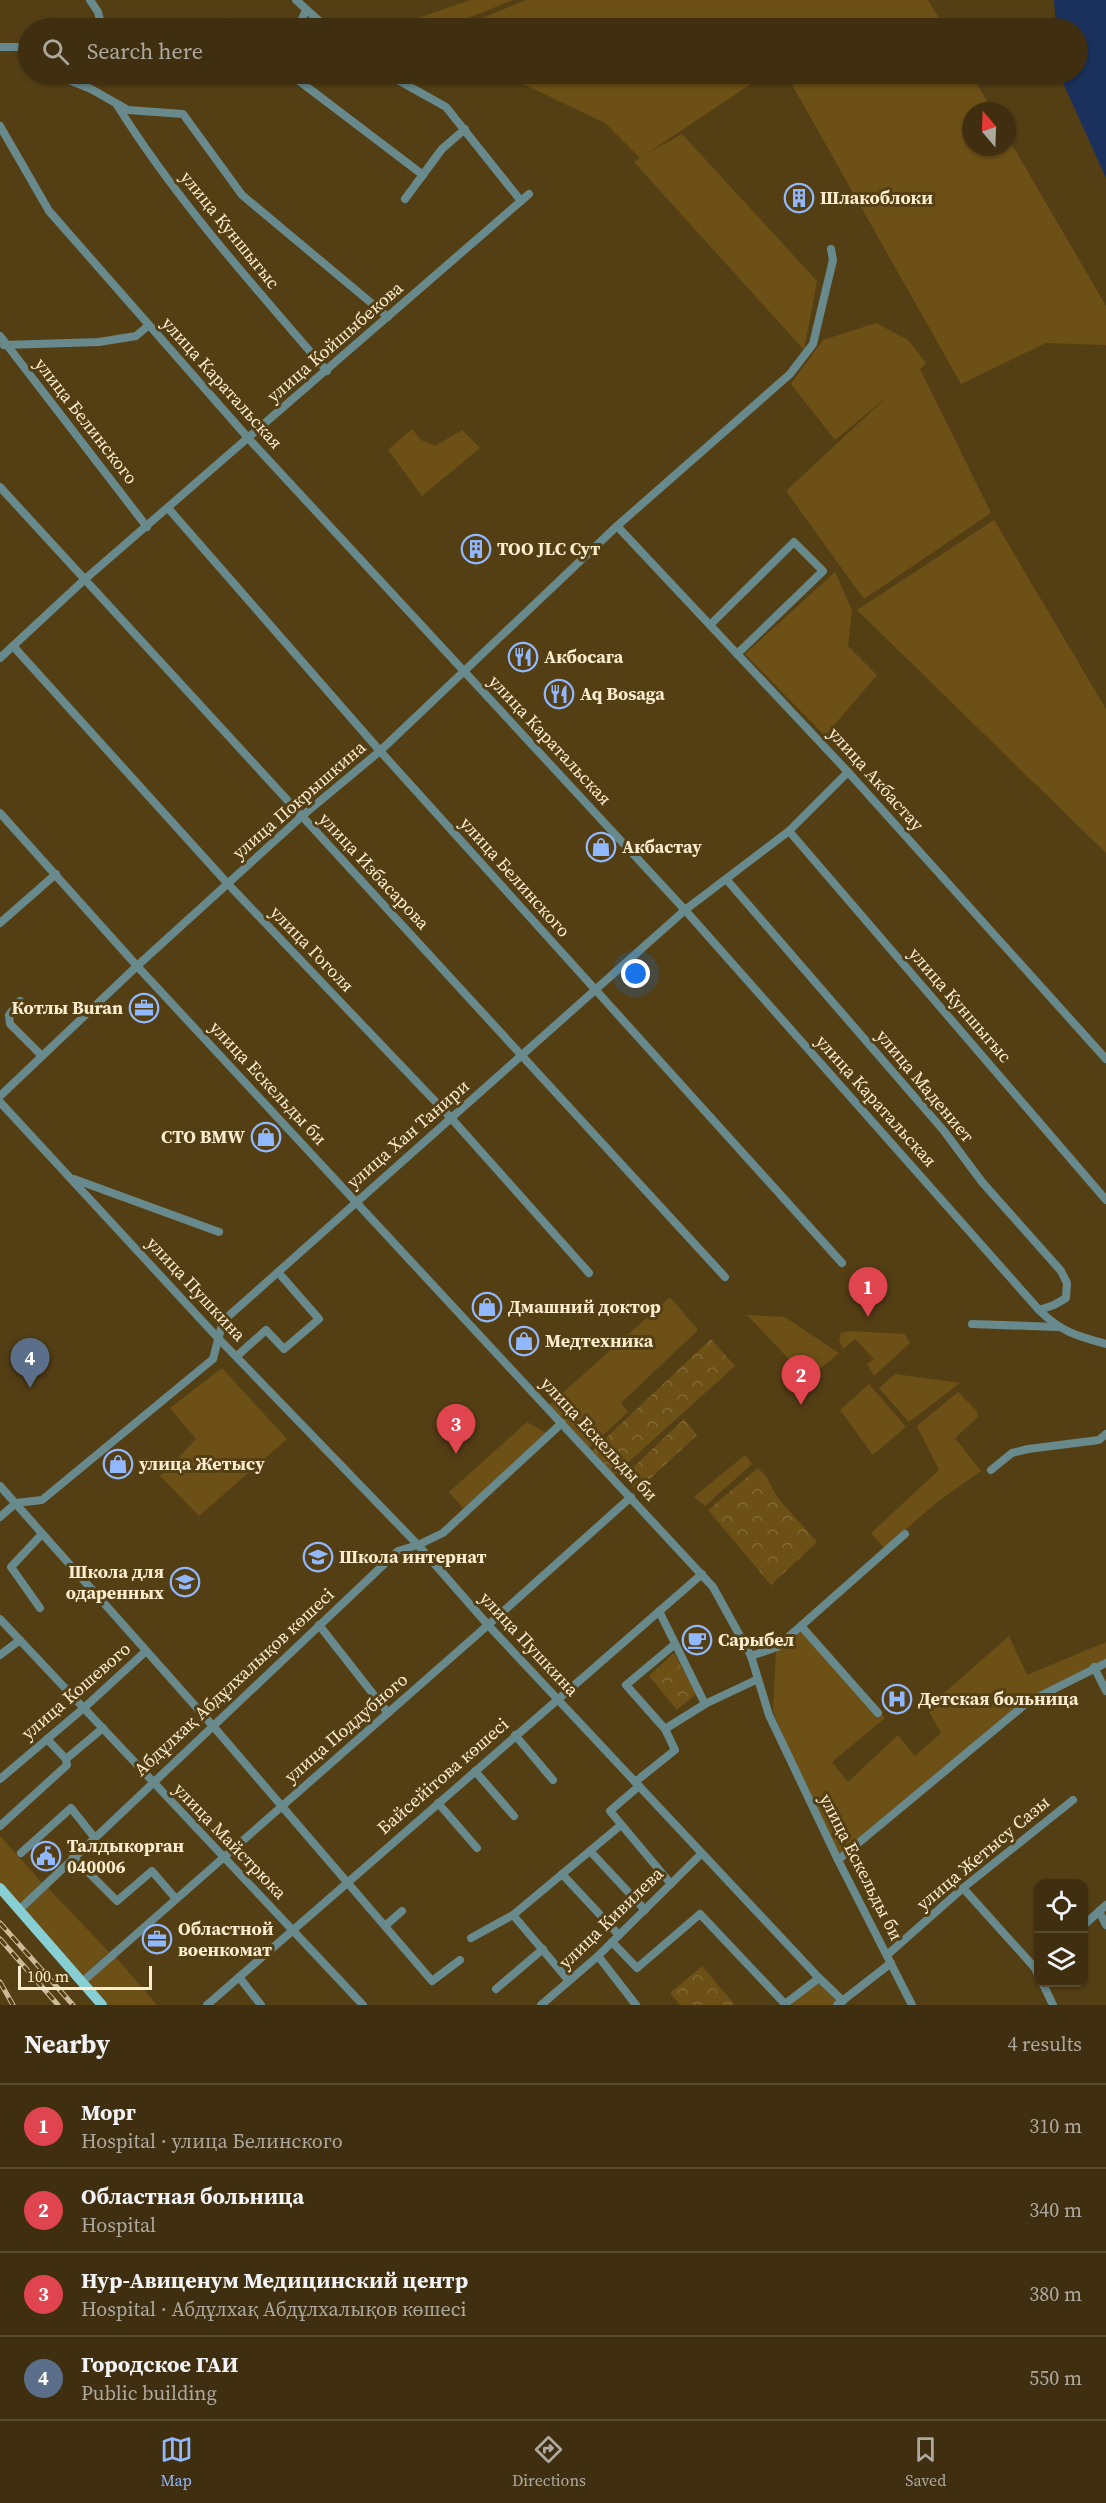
<!DOCTYPE html>
<meta charset="utf-8">
<style>
:root{--surface:#3f2f10;--page:#4a3b1e;--text:#f1f3f6;--muted:#ada99f;--line:#584a30;--accent:#91b8fd}
body{margin:0;font-family:"Source Serif 4",serif;background:var(--page);color:var(--text)}
.controls{position:absolute;right:18px;bottom:18px;display:grid;overflow:hidden;border-radius:12px;box-shadow:0 2px 4px #0004}
.controls button{width:54px;height:54px;display:grid;place-items:center;padding:0;border:0;border-bottom:2px solid var(--line);background:var(--surface);color:var(--text);font:30px sans-serif}
.compass{position:absolute;left:962px;top:102px;width:54px;height:54px;border-radius:50%;background:var(--surface);box-shadow:0 2px 4px #0004;rotate:341deg}
.scale{position:absolute;left:18px;bottom:15px;width:134px;box-sizing:border-box;padding-left:6px;border:3px solid #fdecce;border-top:0;font-size:16px;line-height:21px;white-space:nowrap;color:#fdecce;-webkit-text-stroke:4px #543f15;paint-order:stroke}
.you{position:absolute;left:636px;top:974px;width:21px;height:21px;margin:-15px;border:4px solid #fff;border-radius:50%;background:#1a73e8;box-shadow:0 0 0 9px #1a73e833}
.badge{display:grid;place-items:center;width:39px;height:39px;border-radius:50%;background:var(--accent);color:#fff;font-size:20px;font-weight:700}
.pin{position:absolute;translate:-50% -50px;filter:drop-shadow(0 2px 3px #0008)}
.pin::after{content:'';position:absolute;top:32px;width:21px;height:18px;background:inherit;clip-path:polygon(0 0,100% 0,50% 100%)}
.list{margin:0;padding:0;list-style:none}
h2{display:flex;justify-content:space-between;align-items:center;height:78px;margin:0;padding:0 24px;font-size:26px}
h2 small{font-size:20px;font-weight:400;color:var(--muted)}
.list li{display:grid;grid-template-columns:39px 1fr auto;gap:18px;align-items:center;box-sizing:border-box;height:84px;padding:0 24px;border-top:2px solid var(--line)}
.list b{display:block;font-size:22px;white-space:nowrap}
.list p{margin:0;font-size:20px;white-space:nowrap;color:var(--muted)}
.list em{font-size:20px;font-style:normal;color:var(--muted)}
.icon{flex:none;width:33px;height:33px;fill:none;stroke:currentColor;stroke-width:2;stroke-linecap:round;stroke-linejoin:round}
.map{position:relative;flex:none;width:1106px;height:2005px;overflow:hidden}
.search{position:absolute;background:var(--surface);box-shadow:0 2px 4px #0004;left:18px;right:18px;top:18px;height:66px;display:flex;align-items:center;gap:15px;box-sizing:border-box;padding:0 21px;border-radius:33px;color:var(--muted);font-size:22px}
.sheet{height:414px;background:var(--surface)}
nav{display:flex;justify-content:space-around;align-items:center;box-sizing:border-box;height:84px;border-top:2px solid var(--line);background:var(--surface);font-size:16px;color:var(--muted)}
nav a{display:grid;justify-items:center;gap:3px}
nav .on{color:var(--accent)}
.map>svg:first-child{display:block}
.green{fill:#6c5015}
.park{fill:url(#park-crowns)}
.water{fill:#1a315d}
.lines{fill:none;stroke-linecap:round;stroke-linejoin:round}
.minor{stroke:#688a8c;stroke-width:8}
.major{stroke:#88cfd4;stroke-width:10}
.rail-casing{stroke:#ccba99;stroke-width:5}
.rail{stroke:#543f15;stroke-width:3;stroke-dasharray:9;stroke-linecap:butt}
.labels{text-anchor:middle;stroke-width:6;stroke-linejoin:round;paint-order:stroke}
.poi-label{font-size:18px;font-weight:bold;fill:#fdecce;stroke:#543f15;text-anchor:start}
.street-label{font-size:18px;fill:#fdecce;stroke:#543f15}
</style>
<div class="map">
<svg width="1106" height="2005" viewBox="0 0 1106 2005">
<defs>
<pattern id="park-crowns" width="20" height="18" patternUnits="userSpaceOnUse" patternTransform="scale(1.5)"><rect width="20" height="18" fill="#6c5015"/><path d="M2 6a3 3 0 1 1 6 0M12 15a3 3 0 1 1 6 0" fill="none" stroke="#826936"/></pattern>
</defs>
<rect width="100%" height="100%" fill="#543f15"/>
<g class="green">
<path d="M470 0H513L443 28H400L410 21Z"/>
<path d="M526 0H928L945 28H458Z"/>
<path d="M502 74H766L646 154 682 134 817 281 804 350 634 162 640 158 605 123Z"/>
<path d="M786 74H971L993 111H971V147H1007V136L1106 306V345L1046 343 961 384Z"/>
<path d="M876 323 908 340 926 363 920 369 991 513 864 599 786 491 888 396 835 440 791 384 823 340Z"/>
<path d="M412 429 421 440 435 446 462 430 480 448 422 496 388 450Z"/>
<path d="M994 520 1106 709V853L857 610Z"/>
<path d="M835 572 852 610 848 646 877 675 825 736 745 654Z"/>
<path d="M670 1297 698 1330 621 1403 628 1412 589 1448 549 1405Z"/>
<path d="M747 1315 785 1317 839 1353 808 1379Z"/>
<path d="M849 1331 905 1334 910 1343 874 1376 867 1364 874 1359 855 1339 843 1349 839 1340 841 1333Z"/>
<path d="M222 1368 287 1439 199 1516 160 1476 196 1439 170 1408Z"/>
<path d="M895 1374 960 1383 909 1422 879 1388Z"/>
<path d="M869 1384 906 1427 873 1455 840 1410Z"/>
<path d="M958 1392 977 1411 978 1417 955 1438 981 1471 936 1503 884 1548 871 1533 939 1470 917 1426Z"/>
<path d="M527 1422 546 1433 464 1509 449 1492Z"/>
<path d="M745 1455 752 1464 705 1506 694 1497Z"/>
<path d="M801 1630 885 1718 832 1762 848 1782 898 1735 915 1756 941 1733 927 1708 1009 1636 1027 1675 1106 1642V1659L1023 1701 839 1856 790 1754 773 1711 776 1651Z"/>
<path d="M0 1836 43 1884 19 1904 0 1883Z"/>
<path d="M48 1888 109 1952 82 1977 24 1911Z"/>
<path d="M113 1954 157 2005H106L85 1982Z"/>
<path d="M818 1983 837 2000 831 2005H791Z"/>
</g>
<g class="park">
<path d="M711 1339 735 1366 614 1475 591 1452Z"/>
<path d="M684 1419 697 1435 637 1491 623 1477Z"/>
<path d="M758 1468 766 1476 777 1497 817 1542 771 1585 708 1510Z"/>
<path d="M674 1653 696 1694 677 1710 649 1676Z"/>
<path d="M702 1966 735 2005H680L670 1993Z"/>
</g>
<path class="water" d="M1054 0H1106V178L1059 74H1078V28H1056Z"/>
<g class="lines">
<g class="minor">
<path d="M90 0 98 12 102 28"/>
<path d="M296 0 327 28"/>
<path d="M229 22 236 28"/>
<path d="M298 28 306 10"/>
<path d="M0 47H28"/>
<path d="M54 74 91 89 128 110 183 114 242 195 388 317"/>
<path d="M290 74 423 175"/>
<path d="M387 74 446 107 521 201"/>
<path d="M117 105C177 201 253 285 327 371"/>
<path d="M0 126 49 211 249 439 685 910 1039 1310C1061 1332 1077 1336 1106 1344"/>
<path d="M405 199 442 149 465 129"/>
<path d="M0 336 147 527"/>
<path d="M4 345 99 342 136 336 149 325"/>
<path d="M0 487 725 1277"/>
<path d="M168 508 380 751 842 1263"/>
<path d="M617 526 848 772 1106 1059"/>
<path d="M710 625 794 542 823 571 737 654"/>
<path d="M13 646 228 884 451 1118 589 1273"/>
<path d="M0 658 84 580 529 194"/>
<path d="M0 813 137 966 713 1587 751 1656 769 1715 838 1860 912 2005"/>
<path d="M789 831 1106 1200"/>
<path d="M726 879 944 1131 982 1182 1061 1271 1067 1283 1066 1298 1054 1305 1039 1310"/>
<path d="M0 923 56 874"/>
<path d="M20 1001 9 1015 10 1024 42 1056"/>
<path d="M0 1096 137 966 302 816 380 751 617 526 790 374 813 344 833 260 831 249"/>
<path d="M0 1102 217 1337 418 1545 488 1625 819 1978 785 2004 700 1914 637 1968 612 1942"/>
<path d="M74 1179 219 1232"/>
<path d="M972 1324 1057 1327"/>
<path d="M237 1356 266 1330 284 1349 319 1319 278 1272"/>
<path d="M991 1470 1012 1453 1028 1449 1099 1440 1106 1434"/>
<path d="M0 1486 213 1726 432 1981 460 1960"/>
<path d="M0 1517 16 1503 42 1500 213 1359 223 1321 685 910 789 831 848 772"/>
<path d="M40 1608 11 1567 42 1534"/>
<path d="M659 1611 705 1704 758 1679"/>
<path d="M0 1619 363 2005"/>
<path d="M319 1625 388 1713"/>
<path d="M801 1626 878 1713"/>
<path d="M675 1644 626 1685 665 1729 705 1704"/>
<path d="M0 1655 20 1640"/>
<path d="M751 1656 777 1647 905 1534"/>
<path d="M1094 1667 1106 1691"/>
<path d="M515 1735 553 1780"/>
<path d="M47 1739 66 1759"/>
<path d="M475 1771 514 1816"/>
<path d="M0 1779 85 1707 146 1651"/>
<path d="M635 1782 675 1750 665 1729"/>
<path d="M639 1786 610 1811 671 1884"/>
<path d="M438 1803 477 1848"/>
<path d="M0 1826 67 1765 66 1759 103 1728"/>
<path d="M590 1851 645 1910"/>
<path d="M21 1853 71 1808 94 1837"/>
<path d="M73 1857 117 1901 152 1871 176 1899"/>
<path d="M838 1860 1028 1702 1106 1663"/>
<path d="M562 1874 619 1935"/>
<path d="M963 1888 1035 1968 1038 1975"/>
<path d="M19 1910 398 1551 418 1545 443 1533 562 1423"/>
<path d="M1099 1911 1106 1925"/>
<path d="M513 1915 569 1981"/>
<path d="M1084 1925 1106 1905"/>
<path d="M385 1926 402 1911"/>
<path d="M471 1938 513 1915 621 1825"/>
<path d="M887 1955 963 1888 1073 1800"/>
<path d="M598 1956 636 2005"/>
<path d="M239 1977 261 2005"/>
<path d="M819 1978 843 2001"/>
<path d="M82 1982 488 1625 631 1497"/>
<path d="M1042 1982 1053 2005"/>
<path d="M496 1989 543 1949"/>
<path d="M207 2005 702 1574"/>
<path d="M541 2005 598 1956 701 1854"/>
<path d="M837 2005 891 1963"/>
</g>
<path class="major" d="M0 1888 102 2005"/>
<g class="rail-casing">
<g id="rail">
<path d="M0 1923 73 2005"/>
<path d="M0 1939 58 2005"/>
<path d="M0 1982 13 2005"/>
</g>
</g>
<use href="#rail" class="rail"/>
</g>
<defs>
<g id="building-ring" transform="scale(1.5)"><circle r="9.5" fill="#543f15" stroke="#91b8fd" stroke-width="1.5"/><path d="M-4-6H4V6H1V3H-1V6H-4ZM-2.5-4.3h1.7v1.8h-1.7ZM.8-4.3h1.7v1.8H.8ZM-2.5-1h1.7V.8h-1.7ZM.8-1h1.7V.8H.8Z" fill="#91b8fd"/></g>
<g id="restaurant-ring" transform="scale(1.5)"><circle r="9.5" fill="#543f15" stroke="#91b8fd" stroke-width="1.5"/><path d="M-5-6h1v4h1v-4h1v4h1v-4h1v5L-1.5 .5V6h-2V.5L-5-1ZM5-6V6H3V1.5H1.5Q1.5-4 5-6Z" fill="#91b8fd"/></g>
<g id="shop-ring" transform="scale(1.5)"><circle r="9.5" fill="#543f15" stroke="#91b8fd" stroke-width="1.5"/><path d="M-5-2.5h2.3a2.7 3.5 0 0 1 5.4 0H5L5.5 6h-11ZM-1.5-2.5h3a1.5 2.3 0 0 0-3 0Z" fill="#91b8fd"/></g>
<g id="office-ring" transform="scale(1.5)"><circle r="9.5" fill="#543f15" stroke="#91b8fd" stroke-width="1.5"/><path d="M-6-3h4V-5.5h4V-3h4V5H-6ZM-1-4.5V-3h2v-1.5ZM-6 0V1H6V0Z" fill="#91b8fd"/></g>
<g id="school-ring" transform="scale(1.5)"><circle r="9.5" fill="#543f15" stroke="#91b8fd" stroke-width="1.5"/><path d="M0-5L7-2L0 1L-7-2ZM-4 1L0 2.5L4 1V4Q0 6-4 4Z" fill="#91b8fd"/></g>
<g id="cafe-ring" transform="scale(1.5)"><circle r="9.5" fill="#543f15" stroke="#91b8fd" stroke-width="1.5"/><path d="M-5.5-4.5H6V0H3Q3 3.5 0 3.5H-2.5Q-5.5 3.5-5.5 0ZM3-3.2v2h1.7v-2ZM-6 4.5H4V6H-6Z" fill="#91b8fd"/></g>
<g id="hospital-ring" transform="scale(1.5)"><circle r="9.5" fill="#543f15" stroke="#91b8fd" stroke-width="1.5"/><path d="M-5-5h3v3.5h4V-5h3V5h-3V1.5h-4V5h-3Z" fill="#91b8fd"/></g>
<g id="civic-ring" transform="scale(1.5)"><circle r="9.5" fill="#543f15" stroke="#91b8fd" stroke-width="1.5"/><path d="M-.6-6.5H3V-4.5H.6V-3L4-1V1h2V6H-6V1h2V-1L-.6-3ZM-1.2 2.5V6h2.4V2.5Z" fill="#91b8fd"/></g>
</defs>
<g fill-rule="evenodd">
<use href="#building-ring" x="799" y="198"/>
<use href="#building-ring" x="476" y="549"/>
<use href="#restaurant-ring" x="523" y="657"/>
<use href="#restaurant-ring" x="559" y="694"/>
<use href="#shop-ring" x="601" y="847"/>
<use href="#office-ring" x="144" y="1008"/>
<use href="#shop-ring" x="266" y="1137"/>
<use href="#shop-ring" x="487" y="1307"/>
<use href="#shop-ring" x="524" y="1341"/>
<use href="#shop-ring" x="118" y="1464"/>
<use href="#school-ring" x="318" y="1557"/>
<use href="#school-ring" x="185" y="1582"/>
<use href="#cafe-ring" x="697" y="1640"/>
<use href="#hospital-ring" x="897" y="1699"/>
<use href="#civic-ring" x="46" y="1856"/>
<use href="#office-ring" x="157" y="1939"/>
</g>
<g class="labels">
<g class="poi-label">
<text x="820" y="204">Шлакоблоки</text>
<text x="497" y="555">ТОО JLC Сут</text>
<text x="544" y="663">Акбосага</text>
<text x="580" y="700">Aq Bosaga</text>
<text x="622" y="853">Акбастау</text>
<text x="123" y="1014" text-anchor="end">Котлы Buran</text>
<text x="245" y="1143" text-anchor="end">СТО BMW</text>
<text x="508" y="1313">Дмашний доктор</text>
<text x="545" y="1347">Медтехника</text>
<text x="139" y="1470">улица Жетысу</text>
<text x="339" y="1563">Школа интернат</text>
<text x="164" y="1578" text-anchor="end">Школа для<tspan x="164" dy="21">одаренных</tspan></text>
<text x="718" y="1646">Сарыбел</text>
<text x="918" y="1705">Детская больница</text>
<text x="67" y="1852">Талдыкорган<tspan x="67" dy="21">040006</tspan></text>
<text x="178" y="1935">Областной<tspan x="178" dy="21">военкомат</tspan></text>
</g>
<g class="street-label">
<text transform="translate(230 230) rotate(51)" y="6">улица Куншыгыс</text>
<text transform="translate(335 342) rotate(-41)" y="6">улица Койшыбекова</text>
<text transform="translate(222 383) rotate(48)" y="6">улица Каратальская</text>
<text transform="translate(86 421) rotate(52)" y="6">улица Белинского</text>
<text transform="translate(550 740) rotate(47)" y="6">улица Каратальская</text>
<text transform="translate(876 779) rotate(48)" y="6">улица Акбастау</text>
<text transform="translate(299 800) rotate(-41)" y="6">улица Покрышкина</text>
<text transform="translate(374 871) rotate(47)" y="6">улица Избасарова</text>
<text transform="translate(515 877) rotate(48)" y="6">улица Белинского</text>
<text transform="translate(312 949) rotate(46)" y="6">улица Гоголя</text>
<text transform="translate(960 1005) rotate(49)" y="6">улица Куншыгыс</text>
<text transform="translate(268 1083) rotate(47)" y="6">улица Ескельды би</text>
<text transform="translate(925 1086) rotate(50)" y="6">улица Мадениет</text>
<text transform="translate(876 1101) rotate(48)" y="6">улица Каратальская</text>
<text transform="translate(408 1134) rotate(-41)" y="6">улица Хан Танири</text>
<text transform="translate(196 1289) rotate(47)" y="6">улица Пушкина</text>
<text transform="translate(599 1439) rotate(47)" y="6">улица Ескельды би</text>
<text transform="translate(529 1644) rotate(47)" y="6">улица Пушкина</text>
<text transform="translate(234 1682) rotate(-43)" y="6">Абдұлхақ Абдұлхалықов көшесі</text>
<text transform="translate(76 1691) rotate(-41)" y="6">улица Кошевого</text>
<text transform="translate(346 1728) rotate(-41)" y="6">улица Поддубного</text>
<text transform="translate(443 1776) rotate(-41)" y="6">Байсейітова көшесі</text>
<text transform="translate(230 1841) rotate(46)" y="6">улица Майстрюка</text>
<text transform="translate(983 1853) rotate(-40)" y="6">улица Жетысу Сазы</text>
<text transform="translate(861 1867) rotate(63)" y="6">улица Ескельды би</text>
<text transform="translate(611 1918) rotate(-44)" y="6">улица Кивилева</text>
</g>
</g>
</svg>
<div class="controls">
<button><svg class="icon" aria-label="locate" viewBox="0 0 24 24"><circle cx="12" cy="12" r="6"/><path d="M12 2v4M12 18v4M2 12h4M18 12h4"/></svg></button>
<button><svg class="icon" aria-label="layers" viewBox="0 0 24 24"><path d="M12 4l9 5-9 5-9-5zM3 14l9 5 9-5"/></svg></button>
</div>
<svg class="compass" viewBox="-18 -18 36 36"><path d="M0-13l5 13h-10z" fill="#e53935"/><path d="M0 13l5-13h-10z" fill="#ada99f"/></svg>
<div class="scale">100 m</div>
<div class="you"></div>
<div class="pin badge" style="left:868px;top:1317px;background:#e0444e">1</div>
<div class="pin badge" style="left:801px;top:1405px;background:#e0444e">2</div>
<div class="pin badge" style="left:456px;top:1454px;background:#e0444e">3</div>
<div class="pin badge" style="left:30px;top:1388px;background:#5c6f8a">4</div>
<div class="search"><svg class="icon" aria-label="search" viewBox="0 0 24 24"><circle cx="10" cy="10" r="6"/><path d="M15 15l6 6"/></svg>Search here</div>
</div>
<section class="sheet">
<h2>Nearby<small>4 results</small></h2>
<ul class="list">
<li><span class="badge" style="background:#e0444e">1</span><div><b>Морг</b><p>Hospital · улица Белинского</p></div><em>310 m</em></li>
<li><span class="badge" style="background:#e0444e">2</span><div><b>Областная больница</b><p>Hospital</p></div><em>340 m</em></li>
<li><span class="badge" style="background:#e0444e">3</span><div><b>Нур-Авиценум Медицинский центр</b><p>Hospital · Абдұлхақ Абдұлхалықов көшесі</p></div><em>380 m</em></li>
<li><span class="badge" style="background:#5c6f8a">4</span><div><b>Городское ГАИ</b><p>Public building</p></div><em>550 m</em></li>
</ul>
</section>
<nav>
<a class="on"><svg class="icon" aria-label="map" viewBox="0 0 24 24"><path d="M3 6l6-2 6 2 6-2v14l-6 2-6-2-6 2zM9 4v14M15 6v14"/></svg>Map</a>
<a><svg class="icon" aria-label="directions" viewBox="0 0 24 24"><path d="M12 3l9 9-9 9-9-9zM9 14v-3h6M13 9l2 2-2 2"/></svg>Directions</a>
<a><svg class="icon" aria-label="saved" viewBox="0 0 24 24"><path d="M7 4h10v16l-5-4-5 4z"/></svg>Saved</a>
</nav>
